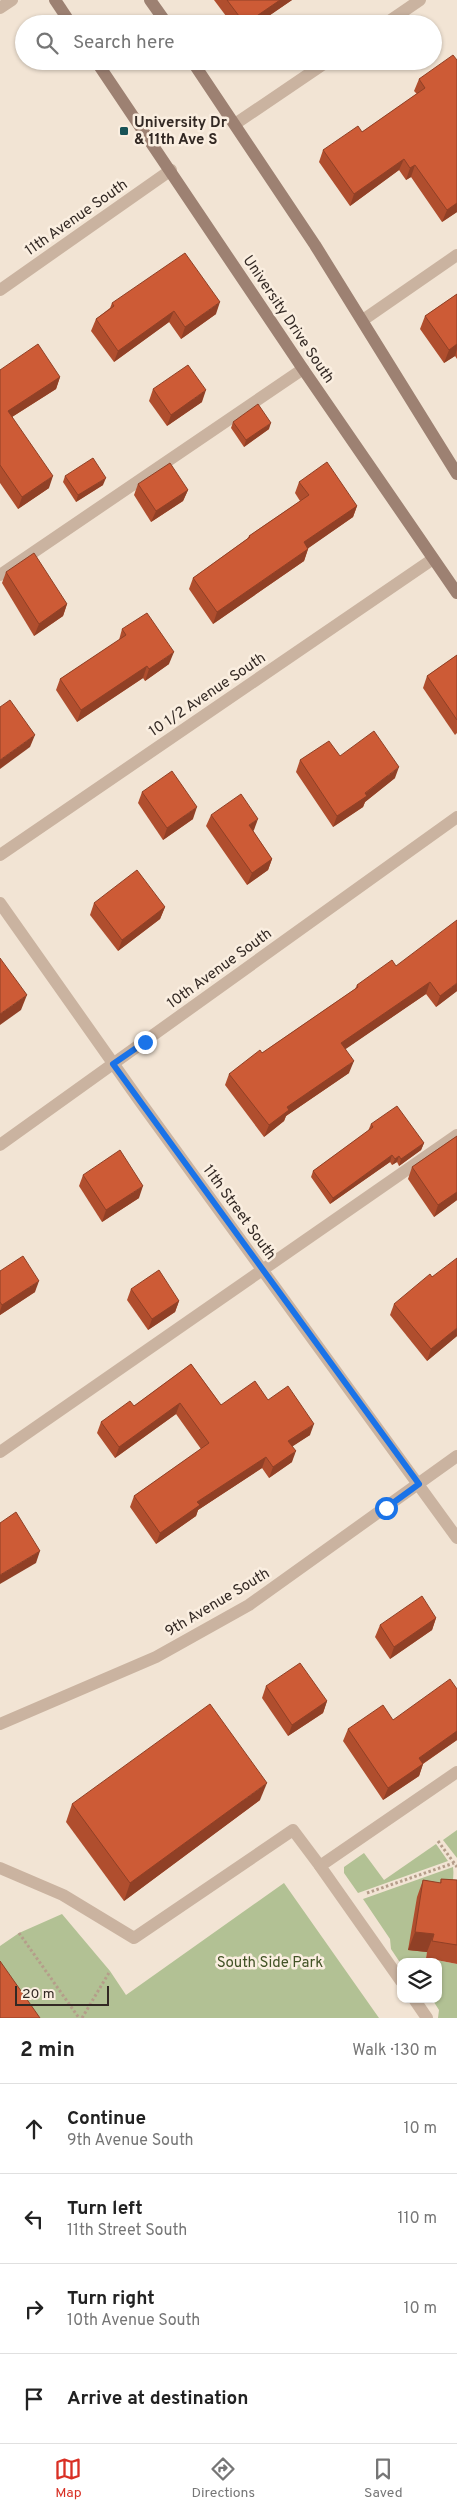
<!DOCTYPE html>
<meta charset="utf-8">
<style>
:root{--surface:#fff;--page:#f6f6f6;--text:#222;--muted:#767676;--line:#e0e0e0;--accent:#d93025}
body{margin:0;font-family:Overpass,sans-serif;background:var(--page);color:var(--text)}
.controls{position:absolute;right:15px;bottom:15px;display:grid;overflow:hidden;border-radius:10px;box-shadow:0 1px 4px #0004}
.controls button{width:45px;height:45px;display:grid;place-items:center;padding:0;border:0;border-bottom:1px solid var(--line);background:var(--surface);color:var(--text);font:25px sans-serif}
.scale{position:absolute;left:15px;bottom:12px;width:94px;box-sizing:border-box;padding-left:5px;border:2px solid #332924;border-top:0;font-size:14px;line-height:18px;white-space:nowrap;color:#332924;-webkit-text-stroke:4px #faeee0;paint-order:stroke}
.stop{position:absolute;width:15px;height:15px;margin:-11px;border:4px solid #1a73e8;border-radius:50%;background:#fff}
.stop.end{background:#1a73e8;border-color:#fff;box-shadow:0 1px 5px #0008}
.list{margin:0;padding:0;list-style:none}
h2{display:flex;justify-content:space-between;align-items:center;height:65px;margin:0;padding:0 20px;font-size:21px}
h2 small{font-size:16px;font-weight:400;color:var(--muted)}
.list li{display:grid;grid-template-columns:32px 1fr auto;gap:15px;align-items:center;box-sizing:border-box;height:90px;padding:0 20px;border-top:1px solid var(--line)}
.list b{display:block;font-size:19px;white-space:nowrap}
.list p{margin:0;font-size:16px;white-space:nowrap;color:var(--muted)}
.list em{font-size:16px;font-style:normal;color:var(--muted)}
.icon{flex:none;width:28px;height:28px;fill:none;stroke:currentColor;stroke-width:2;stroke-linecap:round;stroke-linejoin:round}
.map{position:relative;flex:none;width:457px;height:2018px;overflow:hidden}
.search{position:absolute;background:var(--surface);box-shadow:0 1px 4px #0004;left:15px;right:15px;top:15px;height:55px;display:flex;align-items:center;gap:12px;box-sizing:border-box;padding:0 18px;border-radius:28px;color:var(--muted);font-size:19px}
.sheet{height:425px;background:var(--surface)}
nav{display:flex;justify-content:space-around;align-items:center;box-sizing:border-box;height:70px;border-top:1px solid var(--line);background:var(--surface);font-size:14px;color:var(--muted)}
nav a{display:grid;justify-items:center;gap:2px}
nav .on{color:var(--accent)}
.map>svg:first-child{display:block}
.green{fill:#b2c194}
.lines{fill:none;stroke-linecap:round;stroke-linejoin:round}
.path{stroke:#b59d8a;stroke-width:3;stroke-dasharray:2.5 2.5;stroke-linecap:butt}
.service{stroke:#cab3a0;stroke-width:12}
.minor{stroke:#cab3a0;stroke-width:12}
.tertiary{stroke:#cab3a0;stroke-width:12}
.secondary{stroke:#9d8172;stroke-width:12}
.wall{fill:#b04e2e}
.shaded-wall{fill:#904026}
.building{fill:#cd5b36;stroke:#904026}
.route{stroke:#1a73e8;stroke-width:6}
.poi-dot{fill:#185256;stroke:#faeee0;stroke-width:2}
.labels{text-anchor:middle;stroke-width:5;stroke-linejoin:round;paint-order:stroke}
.poi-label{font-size:15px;font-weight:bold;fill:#332924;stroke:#faeee0;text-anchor:start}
.street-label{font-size:15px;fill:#332924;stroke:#faeee0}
.park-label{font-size:15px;fill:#425326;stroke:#faeee0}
</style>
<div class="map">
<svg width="457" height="2018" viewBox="0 0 457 2018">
<rect width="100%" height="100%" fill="#f2e4d4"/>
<g class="green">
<path d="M457 1830V1858L443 1840Z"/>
<path d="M436 1844 448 1861 358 1893 344 1873V1867L364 1853 384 1880Z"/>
<path d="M453 1867C457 1895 431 1931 426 1958L457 1964V2018H438L439 2010 432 1999H438V1962H401V1964L391 1949 390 1939 363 1899Z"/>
<path d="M284 1883 379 2018H30L0 1975V1946L19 1933 62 1914 110 1971 126 1995Z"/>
</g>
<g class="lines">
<g class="path">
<path d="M438 1841 457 1867"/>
<path d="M367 1893 454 1863"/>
<path d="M19 1933 79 2018"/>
<path d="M82 2018 110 1971"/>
</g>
<g class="service">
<path d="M0 8 12 0"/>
<path d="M363 320 457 255"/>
<path d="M0 575 303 369"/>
<path d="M0 1452 457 1135"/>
<path d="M0 1868 63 1895 134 1938 293 1830 320 1866"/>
<path d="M401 1981 320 1866 457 1772"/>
<path d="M414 1999 427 2018"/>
</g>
<g class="minor">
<path d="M385 24 420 0"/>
<path d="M235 124 328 61"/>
<path d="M0 290 171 170"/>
<path d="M0 855 433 559"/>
<path d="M0 903 139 1100 457 1538"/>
<path d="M0 1145 457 817"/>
</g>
<path class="tertiary" d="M0 1724 156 1657 249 1605 457 1456"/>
<g class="secondary">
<path d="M55 0 71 24"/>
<path d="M150 0 167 24"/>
<path d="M96 61 303 369 457 593"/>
<path d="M192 61 315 245 457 474"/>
</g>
</g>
<g class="wall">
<path d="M214 0H292L257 24H232Z"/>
<path d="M457 60V212L442 222 411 177 406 180 399 170 350 206 319 162 323 150 362 132 417 94 414 91 419 79Z"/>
<path d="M457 294V359L455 356 444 363 420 329 425 316Z"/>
<path d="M112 303 216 314 181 339 169 322 114 362 91 331 96 319 110 308Z"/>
<path d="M0 370 60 377 56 389 12 417 49 488 18 509 0 483Z"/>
<path d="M153 389 202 402 167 426 149 401Z"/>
<path d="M233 422 269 429 244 447 231 428Z"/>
<path d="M65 476 103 485 76 502 63 482Z"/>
<path d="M299 482 357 506 353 517 308 548V549L304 561 213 624 189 589 193 578 247 539 249 536 300 501 295 493Z"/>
<path d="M138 484 188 490 183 501 151 522 134 495Z"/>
<path d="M6 572 67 604 63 616 34 636 2 583Z"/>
<path d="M122 629 169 664 145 681 143 678 77 722 56 690 60 679 119 640Z"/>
<path d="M457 655V733L455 735 423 688 427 676Z"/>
<path d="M340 756 395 778 365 802 363 807 333 827 296 772 300 760Z"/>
<path d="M142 792 193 819 163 840 138 803Z"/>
<path d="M211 815 254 830 253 831 272 859 268 870 247 885 206 826Z"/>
<path d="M94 903 165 907 160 919 118 951 90 915Z"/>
<path d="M396 966 457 991 436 1007 426 994 345 1049 349 1073 286 1116 284 1121 264 1137 225 1085 229 1074 262 1053 355 989 357 985Z"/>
<path d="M371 1124 424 1143 421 1150 399 1166 397 1162 392 1165 390 1162 330 1204 311 1177 313 1171 368 1131Z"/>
<path d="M457 1136V1200L434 1217 408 1179 412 1167Z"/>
<path d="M83 1175 139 1198 102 1222 79 1186Z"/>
<path d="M0 1271 35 1292 0 1315Z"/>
<path d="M131 1289 179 1301 175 1312 148 1330 127 1300Z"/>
<path d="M394 1304 457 1336 427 1361 390 1315Z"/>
<path d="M191 1364 221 1405 268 1400 310 1435 292 1446V1462L269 1478 262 1468 198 1510 196 1516 156 1544 130 1507 134 1496 201 1449 176 1414 115 1458 97 1433 101 1422 134 1406Z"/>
<path d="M436 1618 432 1630 390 1659 375 1637 380 1625Z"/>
<path d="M266 1686 327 1701 323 1713 288 1736 262 1698Z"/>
<path d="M457 1689V1740L423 1764 419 1776 383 1800 343 1741 348 1729 393 1720Z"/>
<path d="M260 1800 124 1901 66 1822 72 1804Z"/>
<path d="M441 1879 457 1880V1964L426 1958 427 1952 408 1950 417 1897 423 1880 440 1883Z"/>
</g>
<g class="shaded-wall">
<path d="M280 0H292L257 24H245Z"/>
<path d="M404 159 399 170 350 206 354 194Z"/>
<path d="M415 165 411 177 406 180 410 168Z"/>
<path d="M457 203V212L442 222 447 210Z"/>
<path d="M220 302 216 314 181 339 185 327Z"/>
<path d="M174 311 169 322 114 362 118 351Z"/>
<path d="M457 344V349L455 356 444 363 449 350Z"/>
<path d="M60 377 56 389 4 422 8 411Z"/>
<path d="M206 390 202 402 167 426 171 415Z"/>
<path d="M271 423 269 429 244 447 246 440Z"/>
<path d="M53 476 49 488 18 509 22 497Z"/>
<path d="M106 478 103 485 76 502 78 495Z"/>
<path d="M188 490 183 501 151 522 156 511Z"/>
<path d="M357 506 353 517 300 554 304 542Z"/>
<path d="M308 549 304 561 213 624 217 612Z"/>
<path d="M67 604 63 616 34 636 39 624Z"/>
<path d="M174 652 169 664 145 681 149 669Z"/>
<path d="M147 666 143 678 77 722 81 710Z"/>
<path d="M35 735 30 747 0 769V760Z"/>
<path d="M399 767 395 778 365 802 363 807 333 827 337 816Z"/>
<path d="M197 807 193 819 163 840 167 828Z"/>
<path d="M258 819 254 830 244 837 249 825Z"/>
<path d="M272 859 268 870 247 885 252 873Z"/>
<path d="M165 907 160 919 118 951 122 940Z"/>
<path d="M430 982 426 994 337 1055 341 1043Z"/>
<path d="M457 983V991L436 1007 440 996Z"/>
<path d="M27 995 21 1010 0 1025V1014Z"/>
<path d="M354 1061 349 1073 286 1116 284 1121 264 1137 269 1125 287 1107Z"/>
<path d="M424 1143 421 1150 399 1166 401 1159Z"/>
<path d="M392 1155 390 1162 330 1204 333 1198Z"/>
<path d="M399 1156 397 1162 392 1165 395 1159Z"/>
<path d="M143 1186 139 1198 102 1222 106 1210Z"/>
<path d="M457 1192V1200L434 1217 438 1205Z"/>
<path d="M39 1281 35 1292 0 1315V1311L2 1305Z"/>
<path d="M179 1301 175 1312 148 1330 152 1319Z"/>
<path d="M457 1328V1336L427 1361 431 1349Z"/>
<path d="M180 1403 176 1414 115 1458 119 1447Z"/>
<path d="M314 1424 310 1435 284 1452 288 1441Z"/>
<path d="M296 1451 292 1462 269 1478 273 1467Z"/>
<path d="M266 1457 262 1468 198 1510 196 1516 156 1544 160 1533 197 1502Z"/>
<path d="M40 1551 36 1563 0 1584V1575Z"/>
<path d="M436 1618 432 1630 390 1659 394 1647Z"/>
<path d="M327 1701 323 1713 288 1736 292 1725Z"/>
<path d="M457 1731V1740L415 1769 419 1758Z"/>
<path d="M423 1764 419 1776 383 1800 388 1788Z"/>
<path d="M267 1783 260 1800 124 1901 130 1883Z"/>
<path d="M415 1932 434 1934 427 1952 408 1950Z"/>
</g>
<g class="building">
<path d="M227 0H280L245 24Z"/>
<path d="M453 55 457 60V203L447 210 415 165 410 168 404 159 354 194 323 150 358 126 362 132 425 88 419 79Z"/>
<path d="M185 253 220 302 185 327 174 311 118 351 96 319 114 306 112 303Z"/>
<path d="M457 294V344L449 350 425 316Z"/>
<path d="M38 344 60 377 8 411 53 476 22 497 0 465V370Z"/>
<path d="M188 365 206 390 171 415 153 389Z"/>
<path d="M258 404 271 423 246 440 233 422Z"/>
<path d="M93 458 106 478 78 495 65 476Z"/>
<path d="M327 462 357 506 304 542 308 549 217 612 193 578 250 537 249 536 309 495 299 482Z"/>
<path d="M170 463 188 490 156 511 138 484Z"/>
<path d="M34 553 67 604 39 624 6 572Z"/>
<path d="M147 613 174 652 149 669 147 666 81 710 60 679 126 635 122 629Z"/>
<path d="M457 655V720L427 676Z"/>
<path d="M10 700 35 735 0 760V707Z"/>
<path d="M374 731 399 767 365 793 367 796 337 816 300 760 329 741 340 756Z"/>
<path d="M172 771 197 807 167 828 142 792Z"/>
<path d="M241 794 258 819 249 825 272 859 252 873 211 815Z"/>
<path d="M137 870 165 907 122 940 94 903Z"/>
<path d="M457 920V983L440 996 430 982 341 1043 354 1061 287 1107 289 1110 269 1125 229 1074 260 1050 262 1053 358 987 357 985 392 960 396 966Z"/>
<path d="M0 958 27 995 0 1014Z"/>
<path d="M397 1106 424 1143 401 1159 399 1156 395 1159 392 1155 333 1198 313 1171 373 1127 371 1124Z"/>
<path d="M457 1136V1192L438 1205 412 1167Z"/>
<path d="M120 1150 143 1186 106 1210 83 1175Z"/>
<path d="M23 1256 39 1281 2 1305 0 1302V1271Z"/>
<path d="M457 1258V1328L431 1349 394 1304 430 1274 432 1277Z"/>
<path d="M159 1270 179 1301 152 1319 131 1289Z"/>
<path d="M191 1364 221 1405 255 1381 268 1400 288 1386 314 1424 288 1441 296 1451 273 1467 266 1457 197 1502 200 1505 160 1533 134 1496 209 1443 180 1403 119 1447 101 1422 130 1401 134 1406Z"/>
<path d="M16 1512 40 1551 0 1575V1523Z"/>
<path d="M422 1596 436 1618 394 1647 380 1625Z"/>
<path d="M300 1663 327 1701 292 1725 266 1686Z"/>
<path d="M450 1679 457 1689V1731L419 1758 423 1764 388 1788 348 1729 383 1705 393 1720Z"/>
<path d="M210 1704 267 1783 130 1883 72 1804Z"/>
<path d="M441 1879 457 1880V1945L432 1941 434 1934 415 1932 423 1880 441 1883Z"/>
<path d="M0 1961 40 2018H0Z"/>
</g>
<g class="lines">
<path class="route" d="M145 1042 113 1064 419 1484 386 1508"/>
</g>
<rect class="poi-dot" x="119" y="126" width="10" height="10" rx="2.5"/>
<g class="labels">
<g class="poi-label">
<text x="134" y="127">University Dr<tspan x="134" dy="17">&amp; 11th Ave S</tspan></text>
</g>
<g class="street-label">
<text transform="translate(76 217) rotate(-35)" y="5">11th Avenue South</text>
<text transform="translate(289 319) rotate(56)" y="5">University Drive South</text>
<text transform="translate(207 694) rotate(-34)" y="5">10 1/2 Avenue South</text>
<text transform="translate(219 968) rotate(-36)" y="5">10th Avenue South</text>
<text transform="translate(240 1212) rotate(54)" y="5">11th Street South</text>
<text transform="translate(217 1602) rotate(-31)" y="5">9th Avenue South</text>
</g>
<g class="park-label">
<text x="270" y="1967">South Side Park</text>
</g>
</g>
</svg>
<div class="controls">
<button><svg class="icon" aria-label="layers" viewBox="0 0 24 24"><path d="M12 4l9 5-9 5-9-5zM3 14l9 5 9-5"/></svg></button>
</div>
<div class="scale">20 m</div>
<div class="stop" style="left:386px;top:1508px"></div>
<div class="stop end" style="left:145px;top:1042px"></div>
<div class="search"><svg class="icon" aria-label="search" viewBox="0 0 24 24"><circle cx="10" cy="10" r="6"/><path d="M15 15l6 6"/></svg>Search here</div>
</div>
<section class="sheet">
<h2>2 min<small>Walk · 130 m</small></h2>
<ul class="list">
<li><svg class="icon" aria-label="ahead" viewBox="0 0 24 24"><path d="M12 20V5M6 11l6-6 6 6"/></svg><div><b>Continue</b><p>9th Avenue South</p></div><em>10 m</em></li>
<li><svg class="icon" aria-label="left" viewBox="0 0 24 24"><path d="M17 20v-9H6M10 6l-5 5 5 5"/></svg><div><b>Turn left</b><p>11th Street South</p></div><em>110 m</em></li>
<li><svg class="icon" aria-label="right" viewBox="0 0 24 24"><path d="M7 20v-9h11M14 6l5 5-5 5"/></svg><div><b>Turn right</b><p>10th Avenue South</p></div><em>10 m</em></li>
<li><svg class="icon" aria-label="arrive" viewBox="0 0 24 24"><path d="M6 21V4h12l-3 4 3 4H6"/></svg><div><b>Arrive at destination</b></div></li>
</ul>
</section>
<nav>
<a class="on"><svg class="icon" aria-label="map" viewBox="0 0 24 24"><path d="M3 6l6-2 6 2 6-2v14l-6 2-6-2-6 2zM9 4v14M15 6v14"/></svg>Map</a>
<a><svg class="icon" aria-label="directions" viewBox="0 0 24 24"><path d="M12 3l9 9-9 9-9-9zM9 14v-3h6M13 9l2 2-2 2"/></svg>Directions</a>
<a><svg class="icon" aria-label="saved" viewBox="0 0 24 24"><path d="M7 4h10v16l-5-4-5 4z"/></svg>Saved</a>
</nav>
